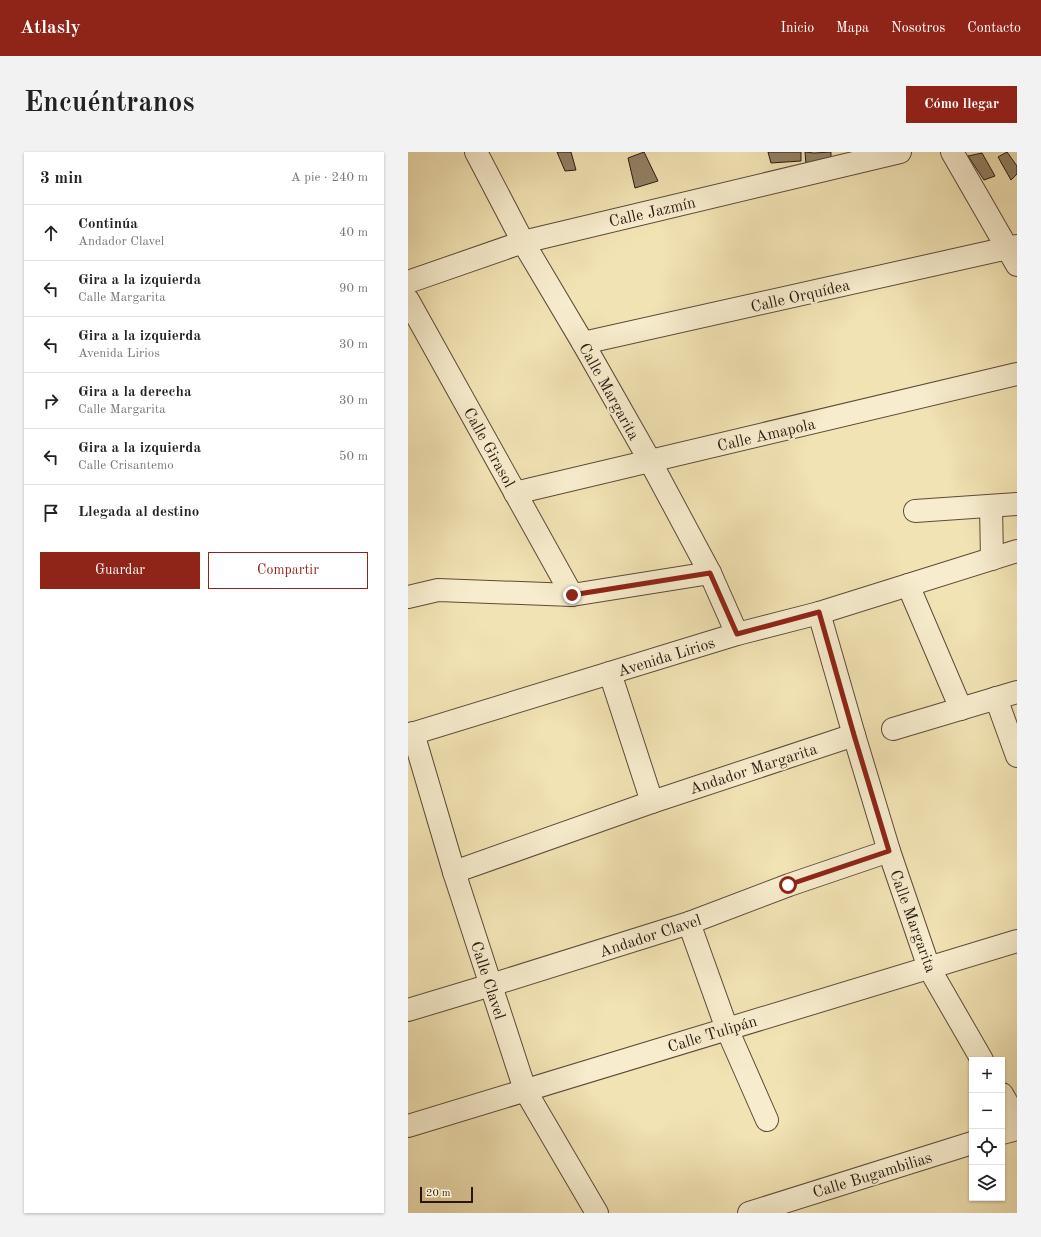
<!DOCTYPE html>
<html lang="es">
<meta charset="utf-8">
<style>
:root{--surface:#fff;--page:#f2f2f2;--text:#222;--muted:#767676;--line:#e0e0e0;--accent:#8f2418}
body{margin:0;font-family:"Old Standard TT",serif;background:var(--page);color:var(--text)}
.controls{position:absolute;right:12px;bottom:12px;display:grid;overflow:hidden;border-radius:0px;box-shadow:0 1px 3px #0004}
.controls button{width:36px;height:36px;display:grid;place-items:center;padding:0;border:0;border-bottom:1px solid var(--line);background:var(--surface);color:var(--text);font:20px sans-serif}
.scale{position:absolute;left:12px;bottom:10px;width:53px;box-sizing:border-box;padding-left:4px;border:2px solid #2a1710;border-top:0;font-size:11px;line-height:14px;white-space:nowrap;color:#2a1710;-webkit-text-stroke:3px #f7edce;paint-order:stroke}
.stop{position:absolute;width:12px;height:12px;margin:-9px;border:3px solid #8f2418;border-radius:50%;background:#fff}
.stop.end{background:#8f2418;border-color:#fff;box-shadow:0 1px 4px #0008}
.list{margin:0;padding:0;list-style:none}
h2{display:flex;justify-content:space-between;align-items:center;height:52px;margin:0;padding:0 16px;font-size:17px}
h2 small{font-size:13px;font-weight:400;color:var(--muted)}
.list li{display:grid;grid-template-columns:26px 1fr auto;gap:12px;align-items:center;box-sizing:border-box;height:56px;padding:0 16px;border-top:1px solid var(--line)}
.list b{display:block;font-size:15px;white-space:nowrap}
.list p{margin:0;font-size:13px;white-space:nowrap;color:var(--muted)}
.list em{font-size:13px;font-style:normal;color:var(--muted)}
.actions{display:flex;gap:8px;padding:12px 16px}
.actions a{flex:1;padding:9px 0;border:1px solid var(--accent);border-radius:0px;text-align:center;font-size:14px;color:var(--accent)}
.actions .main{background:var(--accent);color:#fff}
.icon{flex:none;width:22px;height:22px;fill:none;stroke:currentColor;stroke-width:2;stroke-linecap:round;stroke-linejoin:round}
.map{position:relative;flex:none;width:609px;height:1061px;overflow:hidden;border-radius:0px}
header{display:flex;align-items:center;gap:24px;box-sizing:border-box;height:56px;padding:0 20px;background:var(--accent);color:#fff}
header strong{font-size:19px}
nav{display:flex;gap:22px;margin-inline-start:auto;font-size:14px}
.intro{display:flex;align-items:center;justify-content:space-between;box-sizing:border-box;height:96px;padding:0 24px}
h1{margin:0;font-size:28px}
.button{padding:10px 18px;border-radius:0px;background:var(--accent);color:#fff;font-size:14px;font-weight:700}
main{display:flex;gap:24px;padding:0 24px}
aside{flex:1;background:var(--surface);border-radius:0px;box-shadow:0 1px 3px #0004}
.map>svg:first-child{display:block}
.building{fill:#928165;stroke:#2a1710}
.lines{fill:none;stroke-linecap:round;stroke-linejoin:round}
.minor-casing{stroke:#5c4a39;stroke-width:24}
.minor{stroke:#f7edce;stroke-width:22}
.route{stroke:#8f2418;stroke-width:5}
.labels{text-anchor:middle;stroke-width:4;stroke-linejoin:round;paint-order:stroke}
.street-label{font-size:16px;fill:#2a1710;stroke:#f7edce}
</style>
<header>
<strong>Atlasly</strong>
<nav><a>Inicio</a><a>Mapa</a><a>Nosotros</a><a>Contacto</a></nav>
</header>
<div class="intro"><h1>Encuéntranos</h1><a class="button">Cómo llegar</a></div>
<main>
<aside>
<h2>3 min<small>A pie · 240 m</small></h2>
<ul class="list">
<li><svg class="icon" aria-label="ahead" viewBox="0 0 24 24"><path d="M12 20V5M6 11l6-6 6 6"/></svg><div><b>Continúa</b><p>Andador Clavel</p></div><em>40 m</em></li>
<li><svg class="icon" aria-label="left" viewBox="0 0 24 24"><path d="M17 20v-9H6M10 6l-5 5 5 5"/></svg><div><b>Gira a la izquierda</b><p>Calle Margarita</p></div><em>90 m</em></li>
<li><svg class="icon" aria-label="left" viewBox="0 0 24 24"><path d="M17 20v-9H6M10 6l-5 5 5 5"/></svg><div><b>Gira a la izquierda</b><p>Avenida Lirios</p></div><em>30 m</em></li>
<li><svg class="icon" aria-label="right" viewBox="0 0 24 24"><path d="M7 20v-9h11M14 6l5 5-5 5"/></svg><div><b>Gira a la derecha</b><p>Calle Margarita</p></div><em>30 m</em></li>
<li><svg class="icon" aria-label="left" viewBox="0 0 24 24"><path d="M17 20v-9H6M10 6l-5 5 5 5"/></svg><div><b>Gira a la izquierda</b><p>Calle Crisantemo</p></div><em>50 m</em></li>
<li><svg class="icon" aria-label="arrive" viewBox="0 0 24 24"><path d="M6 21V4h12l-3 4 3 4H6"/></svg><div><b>Llegada al destino</b></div></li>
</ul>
<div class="actions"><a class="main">Guardar</a><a>Compartir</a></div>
</aside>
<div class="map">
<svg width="609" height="1061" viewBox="0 0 609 1061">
<rect width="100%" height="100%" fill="#f2e3b4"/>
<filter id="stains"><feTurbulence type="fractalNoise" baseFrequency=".005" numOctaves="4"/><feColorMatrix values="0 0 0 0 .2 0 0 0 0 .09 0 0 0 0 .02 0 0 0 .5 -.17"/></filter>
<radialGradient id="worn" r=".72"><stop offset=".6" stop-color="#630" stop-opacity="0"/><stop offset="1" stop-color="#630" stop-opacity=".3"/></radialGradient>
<g class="building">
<path d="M149 0H163L168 18 157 19Z"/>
<path d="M236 0 250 29 227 36 220 6Z"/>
<path d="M360 0H393V9L363 11Z"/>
<path d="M397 0 406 1 423 0V8L398 12Z"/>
<path d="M599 0 609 14V22L603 28 590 5Z"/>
<path d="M574 1 587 24 576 28 560 4Z"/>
</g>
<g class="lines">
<g class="minor-casing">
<g id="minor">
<path d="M68 0 115 90 175 191 242 309 302 421 329 482"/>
<path d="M544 0 609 113"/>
<path d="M0 130 115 90 492 0"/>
<path d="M0 148 164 443"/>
<path d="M175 191 609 94"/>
<path d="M107 341 609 222"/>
<path d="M583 354 584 407"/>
<path d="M507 359 609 352"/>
<path d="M500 433 553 557"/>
<path d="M0 445 30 438 164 443 302 421"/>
<path d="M411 461 446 583 481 699 521 816 574 908"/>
<path d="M202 521 244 650"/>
<path d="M588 546 609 604"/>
<path d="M485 577 609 540"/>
<path d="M5 581 46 720 117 938 189 1061"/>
<path d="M0 583 329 482 411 461 609 399"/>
<path d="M46 720 244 650 446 583"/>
<path d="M281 771 319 877 359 968"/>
<path d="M0 858 83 833 281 771 381 733 481 699"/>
<path d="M594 942 609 968"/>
<path d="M0 974 609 789"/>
<path d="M594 981 609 977"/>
<path d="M341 1061 564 991"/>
</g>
</g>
<use href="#minor" class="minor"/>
</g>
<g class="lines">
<path class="route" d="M164 443 302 421 329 482 411 460 446 583 481 699 380 733"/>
</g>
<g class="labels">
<g class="street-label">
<text transform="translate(244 59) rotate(-13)" y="6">Calle Jazmín</text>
<text transform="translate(392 143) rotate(-13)" y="6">Calle Orquídea</text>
<text transform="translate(202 239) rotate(61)" y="6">Calle Margarita</text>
<text transform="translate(358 282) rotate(-13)" y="6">Calle Amapola</text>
<text transform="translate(82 295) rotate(61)" y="6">Calle Girasol</text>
<text transform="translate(258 504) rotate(-17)" y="6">Avenida Lirios</text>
<text transform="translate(345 616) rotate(-18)" y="6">Andador Margarita</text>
<text transform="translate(506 769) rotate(70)" y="6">Calle Margarita</text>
<text transform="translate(242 783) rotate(-18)" y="6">Andador Clavel</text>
<text transform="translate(81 828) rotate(72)" y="6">Calle Clavel</text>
<text transform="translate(304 881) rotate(-17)" y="6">Calle Tulipán</text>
<text transform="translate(464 1022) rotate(-17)" y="6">Calle Bugambilias</text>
</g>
</g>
<rect width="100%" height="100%" filter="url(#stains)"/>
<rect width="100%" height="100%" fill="url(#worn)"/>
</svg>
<div class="controls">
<button>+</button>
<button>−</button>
<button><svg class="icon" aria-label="locate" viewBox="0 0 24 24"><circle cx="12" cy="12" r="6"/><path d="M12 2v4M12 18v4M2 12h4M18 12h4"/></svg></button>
<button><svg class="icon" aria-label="layers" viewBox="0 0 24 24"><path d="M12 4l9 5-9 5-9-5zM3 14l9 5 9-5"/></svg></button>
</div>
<div class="scale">20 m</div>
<div class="stop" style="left:380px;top:733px"></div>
<div class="stop end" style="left:164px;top:443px"></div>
</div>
</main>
